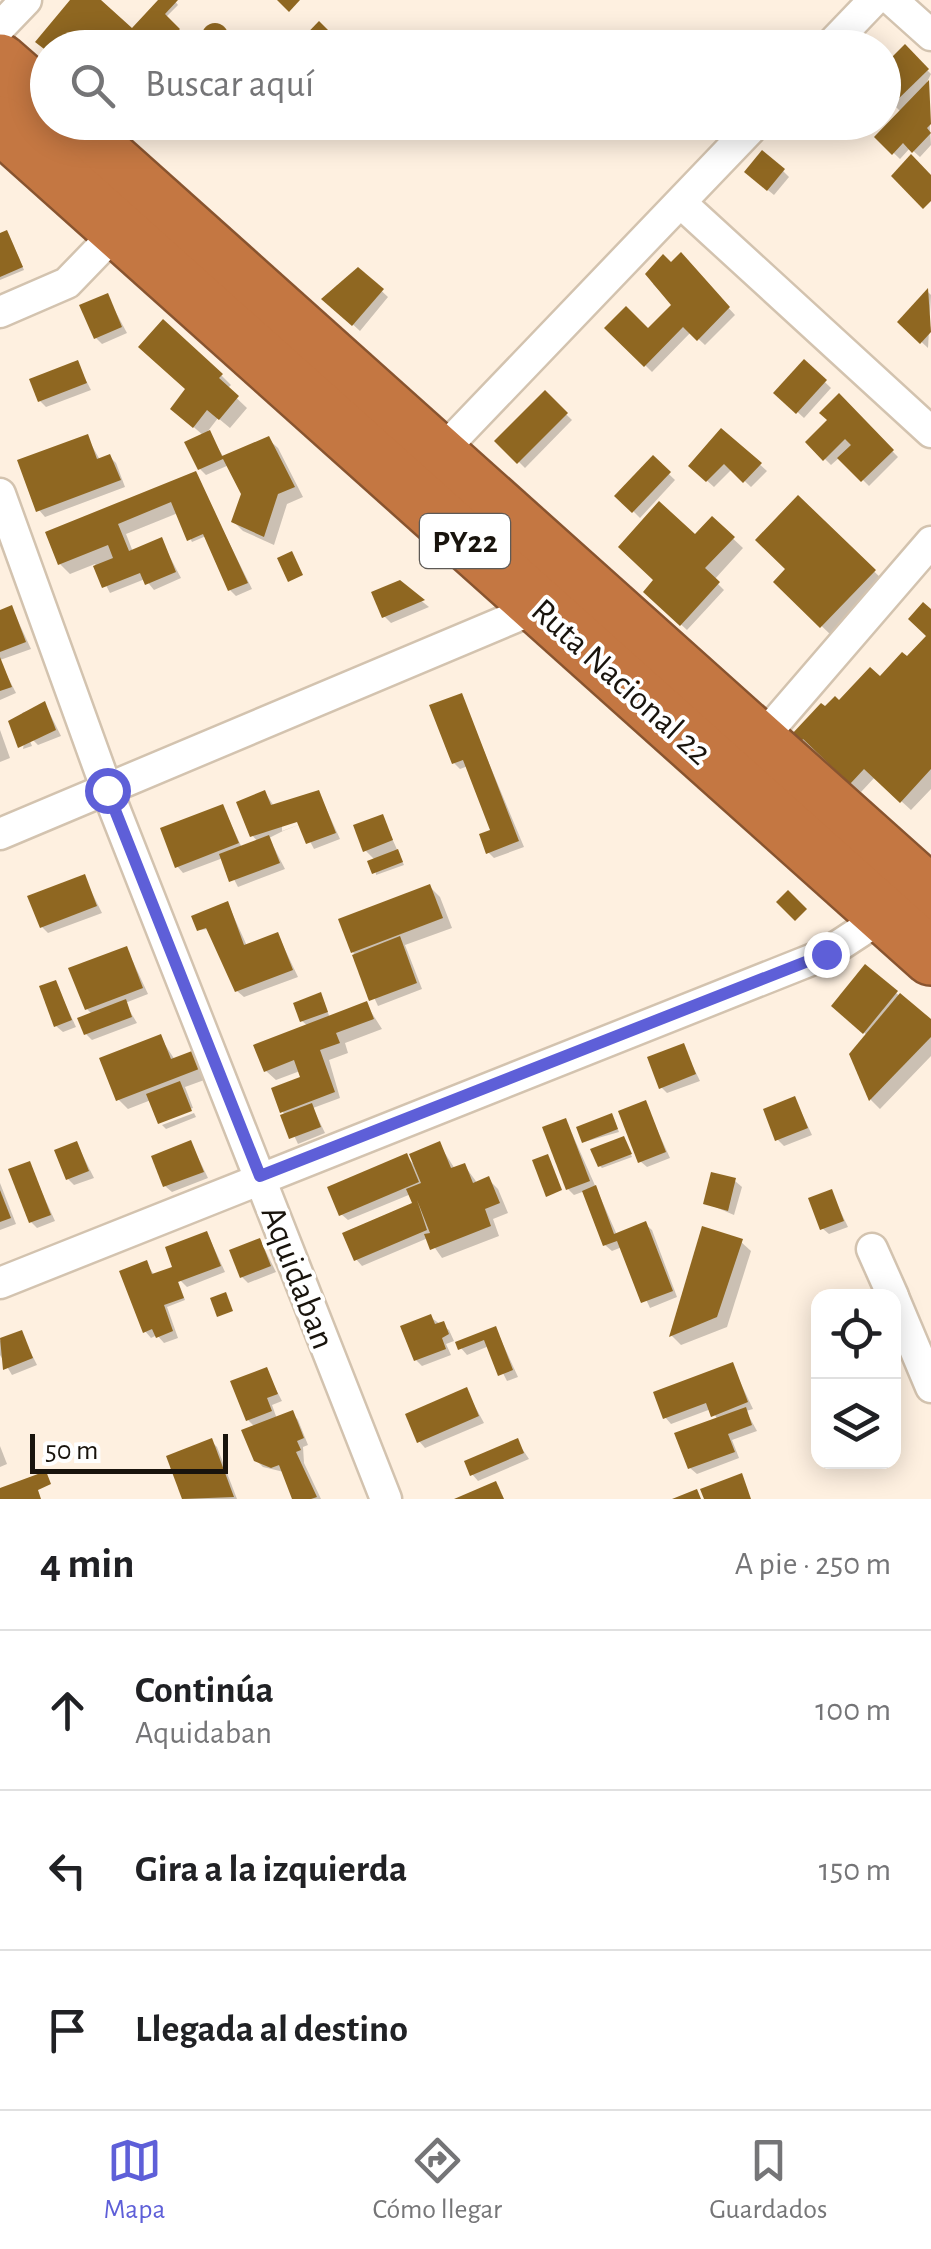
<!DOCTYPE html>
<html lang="es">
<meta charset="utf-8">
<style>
:root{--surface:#fff;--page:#f2f2f2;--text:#202124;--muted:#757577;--line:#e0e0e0;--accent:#5e5fd8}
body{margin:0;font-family:"Alegreya Sans",sans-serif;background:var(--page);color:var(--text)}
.controls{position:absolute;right:30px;bottom:30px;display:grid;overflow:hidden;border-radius:20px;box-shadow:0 5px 25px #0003}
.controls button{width:90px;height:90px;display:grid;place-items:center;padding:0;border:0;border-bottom:2px solid var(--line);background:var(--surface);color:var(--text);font:50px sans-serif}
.scale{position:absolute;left:30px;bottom:25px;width:198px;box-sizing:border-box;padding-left:10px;border:5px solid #19140d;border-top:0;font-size:28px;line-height:35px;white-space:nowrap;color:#19140d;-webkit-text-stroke:8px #fff;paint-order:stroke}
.stop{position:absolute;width:30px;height:30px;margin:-22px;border:8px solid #5e5fd8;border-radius:50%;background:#fff}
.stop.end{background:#5e5fd8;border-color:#fff;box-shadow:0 2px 10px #0008}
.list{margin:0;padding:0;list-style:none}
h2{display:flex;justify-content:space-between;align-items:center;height:130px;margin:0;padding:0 40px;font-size:42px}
h2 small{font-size:32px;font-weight:400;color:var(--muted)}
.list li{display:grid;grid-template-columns:65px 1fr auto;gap:30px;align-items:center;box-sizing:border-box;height:160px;padding:0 40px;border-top:2px solid var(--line)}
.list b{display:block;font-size:38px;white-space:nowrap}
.list p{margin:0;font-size:32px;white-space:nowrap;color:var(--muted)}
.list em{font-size:32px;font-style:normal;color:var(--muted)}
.icon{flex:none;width:55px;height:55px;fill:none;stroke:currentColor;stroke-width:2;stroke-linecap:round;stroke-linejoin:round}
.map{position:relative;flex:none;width:931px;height:1499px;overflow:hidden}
.search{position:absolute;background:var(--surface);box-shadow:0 5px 25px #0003;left:30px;right:30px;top:30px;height:110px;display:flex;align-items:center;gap:25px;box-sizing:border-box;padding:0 35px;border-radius:55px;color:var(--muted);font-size:38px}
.sheet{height:610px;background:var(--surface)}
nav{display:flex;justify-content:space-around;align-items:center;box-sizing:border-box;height:140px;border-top:2px solid var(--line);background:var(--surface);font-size:28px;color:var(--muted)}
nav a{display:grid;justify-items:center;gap:5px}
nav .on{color:var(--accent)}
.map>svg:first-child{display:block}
.shadow{fill:#0003;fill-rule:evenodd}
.building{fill:#8f6721}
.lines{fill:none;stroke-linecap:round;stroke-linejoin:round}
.street-casing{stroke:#d3c3af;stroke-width:35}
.highway-casing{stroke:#88542f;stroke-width:60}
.street{stroke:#fff;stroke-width:30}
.highway{stroke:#c47742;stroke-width:55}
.route{stroke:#5e5fd8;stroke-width:12}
.labels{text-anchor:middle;stroke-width:8;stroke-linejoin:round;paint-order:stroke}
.shield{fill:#fff;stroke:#5e5a56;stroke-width:2.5}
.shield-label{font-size:32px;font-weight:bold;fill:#19140d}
.street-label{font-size:35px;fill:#19140d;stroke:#fff}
</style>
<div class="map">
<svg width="931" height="1499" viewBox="0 0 931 1499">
<rect width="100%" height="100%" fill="#fef0e0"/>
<g class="shadow">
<path d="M74 0H98L132 32 161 0H174L178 5 165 18 181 33 168 48 102 38 93 48H48L38 41Z"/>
<circle cx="216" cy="39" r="11"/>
<path d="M905 48 931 74 927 82 931 145 920 157 910 148 900 159 877 137 901 112 884 95V68Z"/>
<path d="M253 122H275L264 134Z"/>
<path d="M783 171 789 177 774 195 753 178Z"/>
<path d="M0 235H9L24 270 0 280Z"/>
<path d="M681 256 735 315 705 345 691 332 652 372 608 328 649 332 674 305 653 284Z"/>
<path d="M359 270 388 297 360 331 325 299 337 285 342 289Z"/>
<path d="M928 292 931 295 928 348 900 322Z"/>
<path d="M107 296 127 333 102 344 96 338Z"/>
<path d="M804 362 831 388 804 418 777 393Z"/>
<path d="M77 363 91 390 46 407 40 401Z"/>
<path d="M221 375 231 385 227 389 247 408 230 428 218 418 208 431 224 458 268 439 278 448 303 497 287 504 274 545 243 531 233 521 243 494 229 465 206 475 200 469 204 436 173 409Z"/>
<path d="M545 394 572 420 525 468 498 441Z"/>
<path d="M839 397 898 457 869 486 840 457 831 465 808 442 830 420Z"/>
<path d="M722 431 767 471 751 487 732 469 714 487 691 466Z"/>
<path d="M87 437 100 460 110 457 116 463 125 487 45 517 39 510Z"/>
<path d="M653 459 675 480 640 518 618 496Z"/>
<path d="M195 474 252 589 236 596 230 590 206 536 192 542 178 513 126 534 133 552 161 540 181 578 154 590 145 579 110 593 95 564 70 574 60 564 48 534Z"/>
<path d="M798 498 884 581 832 636 776 582 788 569Z"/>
<path d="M712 519 743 548 714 580 724 590 687 630 646 592Z"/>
<path d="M399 583 429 607 391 623 384 616Z"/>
<path d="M12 608 31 649 0 660V612Z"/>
<path d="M931 613V789L911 810 875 777 861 792 795 735 825 710 907 660 929 636Z"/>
<path d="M0 662 16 693 0 700Z"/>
<path d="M461 696 524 847 494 858 488 852 493 831 468 766 460 769 454 763Z"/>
<path d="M45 704 61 736 38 745 27 734 32 746 23 749 27 726 22 713Z"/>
<path d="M0 730 10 758 0 762Z"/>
<path d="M265 793 274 806 319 793 340 839 314 849 301 824 283 831 269 838 285 869 238 887 223 858 183 873 177 866 223 807 242 848 258 842 252 835ZM307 816 309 821 282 831V826Z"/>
<path d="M382 816 404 865 376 875 375 860 366 851Z"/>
<path d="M84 877 102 913 48 933 42 927Z"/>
<path d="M430 887 440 897 452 928 405 945 422 989 378 1006 353 952Z"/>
<path d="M228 904 247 946 278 935 298 977 244 997 237 991 209 929 199 930Z"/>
<path d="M127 949 148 994 125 1003 137 1023 92 1040 86 1034 93 1015 87 1009Z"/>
<path d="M866 968 931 1022V1056L880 1109 871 1100 852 1054 868 1036 840 1012Z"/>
<path d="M55 982 76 1027 63 1032 56 1026Z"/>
<path d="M322 997 330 1018 366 1004 382 1029 345 1043 348 1053 329 1060 340 1098 313 1108 325 1133 298 1144 283 1112 305 1077 300 1071 276 1080 266 1071 308 1026 302 1021Z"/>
<path d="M160 1037 175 1060 191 1054 207 1079 185 1087 193 1108 160 1120 151 1100 128 1109 118 1099Z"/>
<path d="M683 1046 700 1081 667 1093 661 1087Z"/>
<path d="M795 1099 812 1135 784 1146 777 1139Z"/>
<path d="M645 1103 670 1158 647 1167 640 1161Z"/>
<path d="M194 1113 196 1117 166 1129 162 1125Z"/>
<path d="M614 1119 619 1132 584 1142Z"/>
<path d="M566 1120 617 1235 645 1224 652 1230 677 1297 650 1308 622 1247 612 1251 605 1245 585 1191 574 1195 568 1189Z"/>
<path d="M624 1139 632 1157 602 1168 600 1166Z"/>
<path d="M191 1143 208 1178 172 1192 165 1186Z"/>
<path d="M77 1144 94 1178 74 1185 68 1179Z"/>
<path d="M439 1144 455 1169 464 1165 478 1184 488 1179 498 1189 508 1213 493 1219 499 1236 442 1258 428 1238 362 1266 356 1259 416 1204 411 1194 348 1220 341 1214 406 1156 417 1168Z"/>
<path d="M29 1164 55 1221 37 1228 31 1222Z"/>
<path d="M735 1181 742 1187 734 1215 706 1203Z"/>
<path d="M0 1183 16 1224 0 1230Z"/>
<path d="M831 1192 848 1227 829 1234 822 1228Z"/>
<path d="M704 1229 741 1242 751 1251 727 1327 681 1345 672 1336Z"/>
<path d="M207 1233 225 1272 187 1287 176 1276 185 1300 167 1307 178 1338 164 1343 157 1335 151 1338 145 1331 146 1263 155 1276 172 1270Z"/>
<path d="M260 1240 276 1272 248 1283 242 1277Z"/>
<path d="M430 1317 449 1330 454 1341 446 1344 451 1355 422 1366 416 1360Z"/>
<path d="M496 1329 518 1377 507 1381 489 1346 467 1355 461 1348Z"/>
<path d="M21 1333 37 1365 12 1375 0 1355V1341Z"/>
<path d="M732 1365 753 1409 746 1411 757 1431 732 1440 739 1458 697 1474 690 1468 718 1420 711 1409 671 1424 665 1417Z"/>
<path d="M266 1370 282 1401 272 1405 277 1419 292 1413 298 1420 308 1445 303 1447 304 1463 321 1499H294L284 1472 263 1467 256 1460 255 1427 248 1420Z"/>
<path d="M466 1390 484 1423 425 1448 419 1441Z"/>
<path d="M211 1441 217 1447 237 1499H185L169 1457Z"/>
<path d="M517 1441 529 1459 478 1481 472 1474Z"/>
<path d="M0 1446 7 1464 0 1467Z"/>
</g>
<g class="building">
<path d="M70 0H101L132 28 158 0H178L165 14 180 29 167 43 172 48H110L98 37 89 48H48V52L35 42Z"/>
<path d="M277 0H300L289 12Z"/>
<path d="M319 21 338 40 331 48H293Z"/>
<circle cx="215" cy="36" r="13"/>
<path d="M905 44 929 69 891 106 884 99V65Z"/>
<path d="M929 80 931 124 927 128 931 133 912 153 903 143 892 155 874 137Z"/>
<path d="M762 150 785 169 767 191 744 172Z"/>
<path d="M911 154 931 175V201L923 209 891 176Z"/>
<path d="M7 230 23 267 0 277V233Z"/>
<path d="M681 252 730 307 697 341 683 327 644 367 604 328 626 306 648 328 671 305 645 274 663 254 671 262Z"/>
<path d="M358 267 384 289 352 326 321 299Z"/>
<path d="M928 288 931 332 920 344 897 322Z"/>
<path d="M108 293 122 327 94 339 79 305Z"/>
<path d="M163 319 223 374 219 378 239 396 219 420 207 410 193 428 170 409 185 389 138 347Z"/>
<path d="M804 359 827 380 796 414 773 393Z"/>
<path d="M78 360 87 383 38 402 29 379Z"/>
<path d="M545 390 568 413 517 464 494 441Z"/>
<path d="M839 393 894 450 861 482 837 458 851 445 845 439 823 461 805 442 827 420 819 413Z"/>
<path d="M721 428 762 463 743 483 724 464 706 482 688 466Z"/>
<path d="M210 430 222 456 269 436 295 487 278 494 264 537 231 522 241 494 223 459 198 470 184 442Z"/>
<path d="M88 434 97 459 110 454 121 480 36 512 17 460Z"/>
<path d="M653 455 671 472 632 513 614 496Z"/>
<path d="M196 471 248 583 228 591 203 534 187 541 171 502 118 524 129 551 162 537 176 572 145 585 140 573 102 588 93 566 113 558 108 545 58 565 45 532Z"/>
<path d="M798 495 876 570 820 628 773 582 785 569 755 540Z"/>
<path d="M659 501 695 534 712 516 735 537 705 568 720 582 680 626 643 592 653 580 618 547Z"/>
<path d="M292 551 303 575 288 582 277 558Z"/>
<path d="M400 580 425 600 382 618 371 592Z"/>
<path d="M923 602 931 609V769L900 803 864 769 850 784 803 739 800 743 791 735 821 703 825 706 835 696 839 700 870 667 880 676 902 652 907 656 926 636 908 619Z"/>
<path d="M12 605 26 642 0 652V610Z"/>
<path d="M0 657 12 687 0 691Z"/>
<path d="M462 693 519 841 486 854 479 834 490 830 463 760 452 764 429 705Z"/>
<path d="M45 701 56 730 18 748 8 721Z"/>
<path d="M265 790 271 805 319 790 336 833 306 844 297 822 250 837 236 802Z"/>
<path d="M223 804 239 843 175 868 160 828Z"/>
<path d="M383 814 393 840 363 852 353 825Z"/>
<path d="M269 835 280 863 229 882 219 854Z"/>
<path d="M398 849 403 862 372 874 367 861Z"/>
<path d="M85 874 97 906 40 928 27 896Z"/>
<path d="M430 884 443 918 351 953 338 919Z"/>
<path d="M788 890 807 909 795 921 776 902Z"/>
<path d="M228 901 244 945 278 932 293 970 235 992 206 928 197 931 191 916Z"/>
<path d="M400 936 417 983 369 1001 352 955Z"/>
<path d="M127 946 143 988 85 1010 68 968Z"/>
<path d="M865 964 898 991 863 1034 831 1006Z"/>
<path d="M56 980 72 1020 54 1027 39 986Z"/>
<path d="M321 992 328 1012 300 1022 293 1003Z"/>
<path d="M900 993 931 1019V1037L869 1101 849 1054Z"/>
<path d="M126 999 132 1017 84 1035 77 1018Z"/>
<path d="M367 1001 374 1019 336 1033 340 1043 320 1050 335 1092 280 1113 271 1088 300 1077 294 1060 264 1072 253 1045Z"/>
<path d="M161 1034 171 1059 192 1051 199 1069 116 1101 99 1058Z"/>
<path d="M684 1043 696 1074 659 1089 647 1057Z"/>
<path d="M180 1081 192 1111 158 1124 146 1094Z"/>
<path d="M795 1096 808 1128 775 1141 763 1109Z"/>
<path d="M646 1100 666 1152 638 1163 618 1111Z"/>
<path d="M312 1103 321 1127 289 1139 280 1115Z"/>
<path d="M612 1113 618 1129 582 1143 576 1127Z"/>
<path d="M566 1118 590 1181 566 1190 542 1127Z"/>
<path d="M624 1136 632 1154 598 1167 590 1149Z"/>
<path d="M191 1140 204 1172 163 1187 151 1156Z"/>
<path d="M77 1141 89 1171 66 1180 54 1150Z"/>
<path d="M440 1141 451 1168 465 1163 473 1183 489 1176 500 1203 485 1209 491 1226 430 1250 424 1234 430 1233 417 1200 427 1230 354 1261 342 1233 412 1203 406 1189 421 1183 409 1154Z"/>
<path d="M407 1153 419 1182 339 1216 327 1187Z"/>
<path d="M548 1154 562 1190 546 1197 532 1160Z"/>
<path d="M30 1161 51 1215 29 1223 8 1169Z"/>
<path d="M711 1172 736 1178 728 1211 703 1204Z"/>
<path d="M596 1185 614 1234 646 1221 673 1291 641 1303 617 1241 603 1246 582 1191Z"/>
<path d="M832 1189 844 1221 820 1230 808 1198Z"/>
<path d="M0 1190 11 1218 0 1222Z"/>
<path d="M702 1226 743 1239 717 1317 669 1337Z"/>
<path d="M207 1231 221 1266 178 1282 184 1298 164 1305 173 1331 156 1338 152 1329 143 1333 119 1271 147 1260 152 1274 172 1267 165 1247Z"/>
<path d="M260 1238 271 1266 240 1278 229 1250Z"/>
<path d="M226 1292 233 1311 217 1317 210 1298Z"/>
<path d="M431 1314 435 1324 444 1321 449 1334 442 1338 446 1349 414 1361 400 1326Z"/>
<path d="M496 1326 513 1370 498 1376 484 1340 458 1350 455 1342Z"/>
<path d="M22 1330 33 1358 3 1370 0 1338Z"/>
<path d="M733 1362 748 1402 711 1417 706 1403 663 1419 653 1392Z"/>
<path d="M267 1367 278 1394 267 1398 272 1411 246 1421 230 1381Z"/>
<path d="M467 1387 479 1416 417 1443 405 1414Z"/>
<path d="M746 1407 752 1425 728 1434 735 1452 688 1469 674 1433Z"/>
<path d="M293 1410 304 1438 297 1441 301 1450 296 1452 317 1497 311 1499H292L279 1465 271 1468 254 1461 241 1430Z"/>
<path d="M212 1438 234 1497 182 1499 166 1456Z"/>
<path d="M518 1438 524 1453 470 1476 464 1461Z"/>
<path d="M46 1471 51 1484 38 1490 41 1499H0V1488Z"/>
<path d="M742 1473 751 1499H704L700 1489Z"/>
<path d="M496 1481 504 1499H454Z"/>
<path d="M697 1489 701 1499H672Z"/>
</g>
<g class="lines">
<g class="street-casing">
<g id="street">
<path d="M892 0 931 35"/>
<path d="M0 27 26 0"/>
<path d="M828 48 874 0"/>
<path d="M681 203 931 432"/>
<path d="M0 312 67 283 125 223"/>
<path d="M439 454 757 122"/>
<path d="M0 494 107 790 386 1499"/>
<path d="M750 752 931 542"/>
<path d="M0 834 539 607 546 597"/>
<path d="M872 1249 893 1296"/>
<path d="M0 1283 826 954 884 916 891 905"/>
<path d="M894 1299 931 1387"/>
</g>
</g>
<g class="highway-casing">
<g id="highway">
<path d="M0 62 48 104"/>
<path d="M68 122 931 895"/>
<path d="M0 124 931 957"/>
</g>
</g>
<use href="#street" class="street"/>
<use href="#highway" class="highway"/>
</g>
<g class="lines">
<path class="route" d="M107 790 260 1176 826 954"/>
</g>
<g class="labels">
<rect class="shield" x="420" y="514" width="90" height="54" rx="8"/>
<g class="shield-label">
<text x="465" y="552">PY22</text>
</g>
<g class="street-label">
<text transform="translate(622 681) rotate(42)" y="12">Ruta Nacional 22</text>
<text transform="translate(299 1277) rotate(69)" y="12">Aquidaban</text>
</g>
</g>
</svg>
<div class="controls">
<button><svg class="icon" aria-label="locate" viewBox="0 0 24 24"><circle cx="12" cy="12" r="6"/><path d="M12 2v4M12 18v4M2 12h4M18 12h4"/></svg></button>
<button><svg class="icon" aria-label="layers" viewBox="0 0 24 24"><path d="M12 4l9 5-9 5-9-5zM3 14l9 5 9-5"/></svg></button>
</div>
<div class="scale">50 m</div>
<div class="stop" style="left:107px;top:790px"></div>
<div class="stop end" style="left:826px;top:954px"></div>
<div class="search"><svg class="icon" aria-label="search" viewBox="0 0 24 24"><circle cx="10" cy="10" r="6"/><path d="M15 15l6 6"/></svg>Buscar aquí</div>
</div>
<section class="sheet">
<h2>4 min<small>A pie · 250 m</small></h2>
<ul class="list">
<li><svg class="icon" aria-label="ahead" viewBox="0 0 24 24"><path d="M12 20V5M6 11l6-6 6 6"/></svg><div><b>Continúa</b><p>Aquidaban</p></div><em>100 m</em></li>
<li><svg class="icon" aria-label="left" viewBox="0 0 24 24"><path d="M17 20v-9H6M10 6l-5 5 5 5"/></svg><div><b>Gira a la izquierda</b></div><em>150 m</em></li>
<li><svg class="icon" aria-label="arrive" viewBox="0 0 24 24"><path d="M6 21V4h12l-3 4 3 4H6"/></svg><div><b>Llegada al destino</b></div></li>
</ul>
</section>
<nav>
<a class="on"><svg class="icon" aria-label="map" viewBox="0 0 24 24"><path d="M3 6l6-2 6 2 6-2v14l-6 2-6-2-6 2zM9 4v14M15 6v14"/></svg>Mapa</a>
<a><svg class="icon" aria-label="directions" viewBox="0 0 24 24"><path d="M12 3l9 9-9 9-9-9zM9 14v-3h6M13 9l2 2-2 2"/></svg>Cómo llegar</a>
<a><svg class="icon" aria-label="saved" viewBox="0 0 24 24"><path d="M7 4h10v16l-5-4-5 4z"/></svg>Guardados</a>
</nav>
